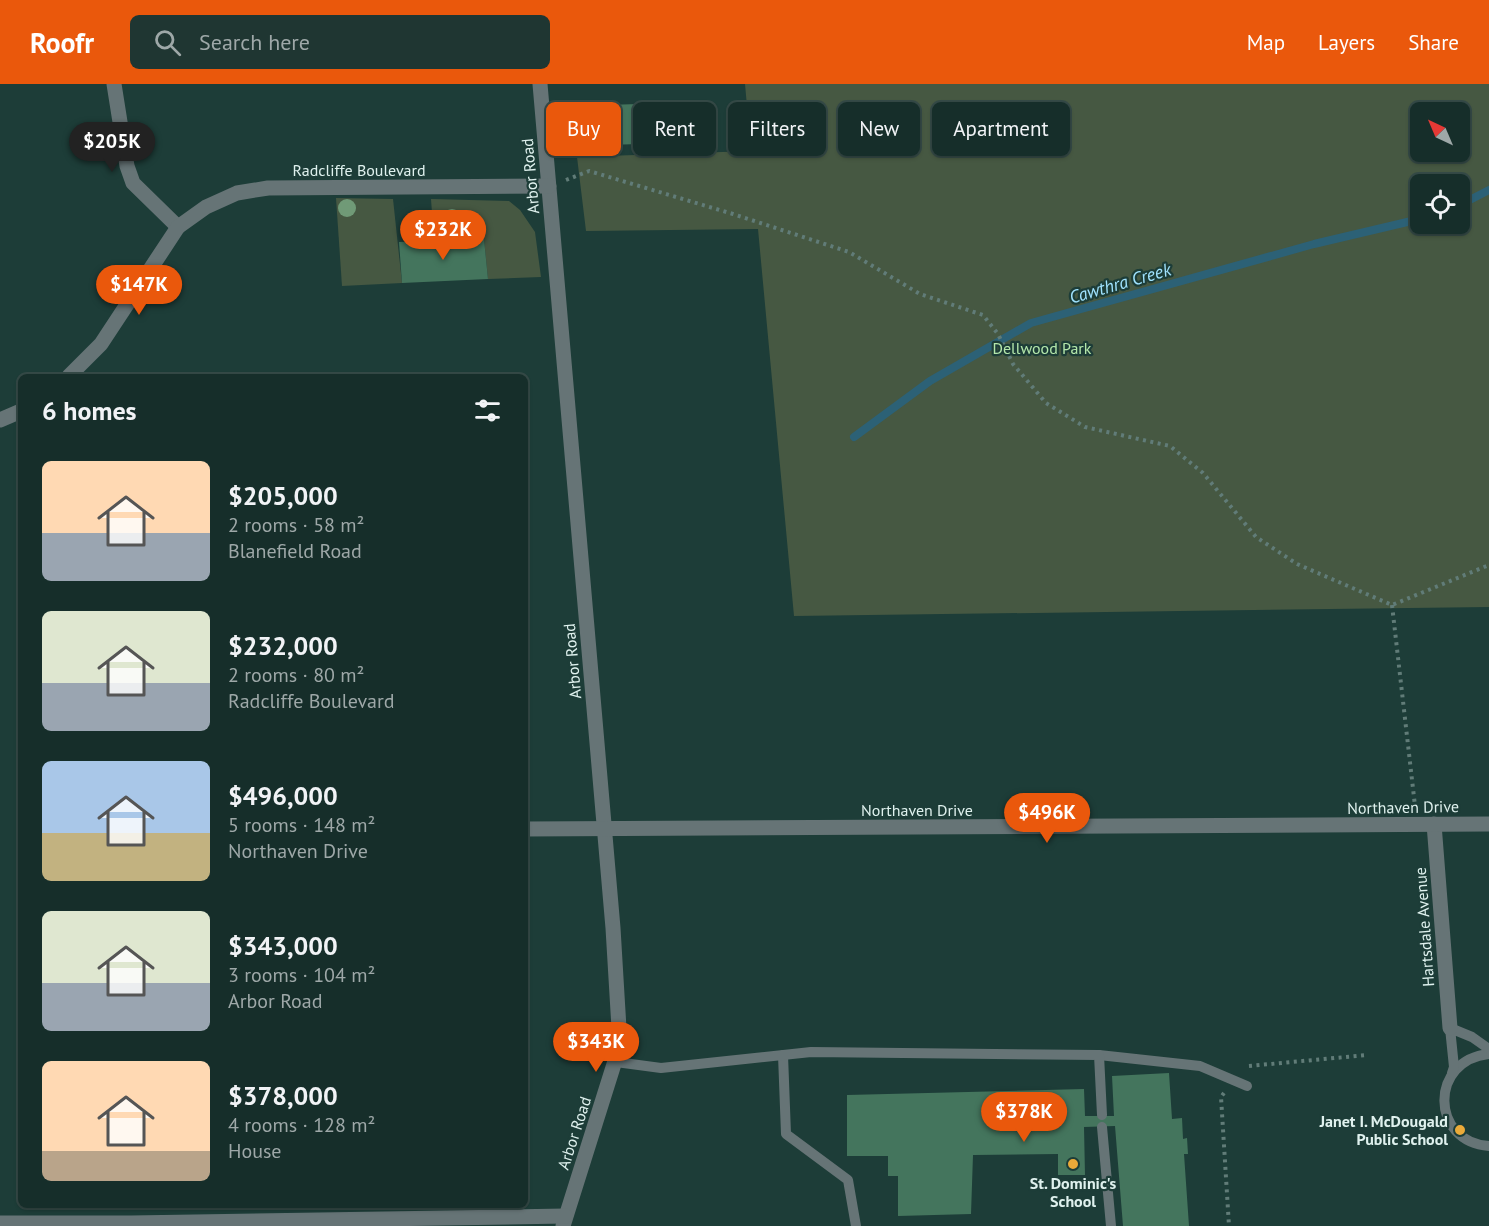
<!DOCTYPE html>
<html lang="en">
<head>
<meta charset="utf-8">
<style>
  :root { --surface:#162e2a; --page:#1f3632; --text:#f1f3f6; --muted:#9ea8a8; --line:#354a47; --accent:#ea580c }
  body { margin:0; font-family:"PT Sans",sans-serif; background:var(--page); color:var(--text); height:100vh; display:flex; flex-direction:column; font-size:22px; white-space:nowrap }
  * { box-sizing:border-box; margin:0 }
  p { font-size:20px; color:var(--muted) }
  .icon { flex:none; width:33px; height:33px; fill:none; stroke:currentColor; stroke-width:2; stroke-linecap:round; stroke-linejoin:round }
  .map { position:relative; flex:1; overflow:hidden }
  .details { position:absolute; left:18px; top:290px; width:510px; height:834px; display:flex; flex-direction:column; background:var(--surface); border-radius:9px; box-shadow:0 2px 4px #0004,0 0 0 2px var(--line) }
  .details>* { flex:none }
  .hud { position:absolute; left:546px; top:18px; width:570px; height:54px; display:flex; gap:12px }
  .needle { width:39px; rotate:316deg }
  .fabs { position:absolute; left:1410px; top:18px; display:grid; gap:12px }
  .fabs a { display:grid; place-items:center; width:60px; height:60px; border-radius:9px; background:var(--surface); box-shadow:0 2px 4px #0004,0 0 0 2px var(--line); font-size:30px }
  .price { position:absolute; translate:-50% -51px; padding:0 14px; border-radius:21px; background:var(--accent); color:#fff; font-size:20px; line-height:39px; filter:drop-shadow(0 2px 3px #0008) }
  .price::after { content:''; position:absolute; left:50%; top:36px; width:18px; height:14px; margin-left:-9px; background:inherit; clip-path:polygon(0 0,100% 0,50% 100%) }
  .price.on { background:#222; color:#fff }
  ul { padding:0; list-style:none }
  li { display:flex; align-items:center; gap:18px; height:150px; padding:0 24px }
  li span { display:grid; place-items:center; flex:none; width:168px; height:120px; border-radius:9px; color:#555 }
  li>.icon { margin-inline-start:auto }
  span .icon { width:72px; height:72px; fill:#fffc; stroke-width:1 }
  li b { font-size:26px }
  h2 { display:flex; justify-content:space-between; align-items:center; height:72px; padding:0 24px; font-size:26px }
  .chip { padding:0 21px; border-radius:9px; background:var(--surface); box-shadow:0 2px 4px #0004,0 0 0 2px var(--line); font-size:21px; line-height:54px }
  .chip.on { background:var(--accent); color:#fff }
  header { display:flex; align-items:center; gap:36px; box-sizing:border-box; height:84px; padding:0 30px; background:var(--accent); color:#fff }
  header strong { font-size:28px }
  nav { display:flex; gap:33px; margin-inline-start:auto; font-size:21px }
  .search { width:420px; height:54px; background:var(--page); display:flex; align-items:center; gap:15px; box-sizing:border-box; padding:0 21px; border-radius:9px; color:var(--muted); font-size:22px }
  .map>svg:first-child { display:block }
</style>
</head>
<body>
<header>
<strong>Roofr</strong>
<div class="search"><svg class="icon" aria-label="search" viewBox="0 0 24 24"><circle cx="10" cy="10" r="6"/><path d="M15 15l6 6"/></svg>Search here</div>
<nav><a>Map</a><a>Layers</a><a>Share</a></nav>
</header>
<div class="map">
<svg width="1489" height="1142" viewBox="0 0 1489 1142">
  <rect width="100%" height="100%" fill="#1d3d38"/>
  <!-- green -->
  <g fill="#465842" fill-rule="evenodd">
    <path d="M745,0H1489V523L794,532L758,145L586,147L577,73L751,67ZM1460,28V68H1420V28ZM1460,100V140H1420V100Z"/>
    <path d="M336,114L393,115L402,199L342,202Z"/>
    <path d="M431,115L509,117L520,126L535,148L541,193L488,195L484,155L434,157Z"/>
  </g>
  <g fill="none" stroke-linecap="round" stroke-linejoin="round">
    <!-- stream -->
    <g stroke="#2c6176" stroke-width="8">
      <path d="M1460,121L1489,106"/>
      <path d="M854,353L930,297L1031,239L1314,160L1420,135"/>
    </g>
  </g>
  <!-- building -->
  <g fill="#44755d">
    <path d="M671,19L672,59L607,61L606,21Z"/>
    <path d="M484,155L488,195L402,199L399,158Z"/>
    <path d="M1169,989L1172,1035L1182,1034L1183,1055L1187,1054L1188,1070H1184L1189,1142H1123L1115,1042L1084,1043L1085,1091H1058V1070L973,1071L971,1130L898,1132V1092H888V1072H847V1011L1084,1005L1085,1032H1114L1112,992Z"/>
  </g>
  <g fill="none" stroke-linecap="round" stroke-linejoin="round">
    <!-- path -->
    <g stroke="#617c78" stroke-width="4" stroke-dasharray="3 4.5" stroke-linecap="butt">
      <path d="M566,96L589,87L733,130L849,168L920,210L983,231L998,250L1013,280L1046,319L1085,343L1170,362L1203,389L1256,453L1297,480L1392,521L1489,481"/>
      <path d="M1392,521L1415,722"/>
      <path d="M1249,982L1367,971"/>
      <path d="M1224,1009L1221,1013L1229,1142"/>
    </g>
    <!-- lane -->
    <g stroke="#667476" stroke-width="10">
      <path d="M1489,970C1429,976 1430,1058 1489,1062"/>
      <path d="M783,971L786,1050L848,1096L856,1142"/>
      <path d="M1099,971L1200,982L1247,1002"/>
      <path d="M616,978L661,984L811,968L1099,971L1102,1031"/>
      <path d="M1452,989L1454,983L1450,944L1472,953L1489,965"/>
      <path d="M1102,1043L1111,1142"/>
    </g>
    <!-- street -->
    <g stroke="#667476" stroke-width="15">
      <path d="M114,0L127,82L133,99L178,143"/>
      <path d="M540,0L613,844L620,961L563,1142"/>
      <path d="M69,292L101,260L178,143L206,123L237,109L268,104L549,102"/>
      <path d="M0,336L21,327"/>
      <path d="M1434,740L1450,944"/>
      <path d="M525,745L1489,740"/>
      <path d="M0,1139H131L565,1132"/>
    </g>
  </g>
  <!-- trees -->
  <g fill="#709a77">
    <circle cx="347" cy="124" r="9"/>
    <circle cx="452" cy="134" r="9"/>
  </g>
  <!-- markers -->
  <g fill="#ebaa39" stroke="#1d3d38" stroke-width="2">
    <circle cx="1460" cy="1046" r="6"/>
    <circle cx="1073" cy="1080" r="6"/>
  </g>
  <g text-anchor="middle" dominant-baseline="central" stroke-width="4.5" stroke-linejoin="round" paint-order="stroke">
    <!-- street labels -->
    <g font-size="16" fill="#dff1ee" stroke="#1d3d38">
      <text x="359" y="86">Radcliffe Boulevard</text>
      <text transform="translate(530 92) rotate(-95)">Arbor Road</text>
      <text transform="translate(572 577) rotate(-95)">Arbor Road</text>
      <text transform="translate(1403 723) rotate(-1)">Northaven Drive</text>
      <text x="917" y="726">Northaven Drive</text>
      <text transform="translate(1424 843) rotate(-94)">Hartsdale Avenue</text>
      <text transform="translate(574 1049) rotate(-72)">Arbor Road</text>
    </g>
    <!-- park labels -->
    <g font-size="16" fill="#b4e7ab" stroke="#1d3d38">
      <text x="1042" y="264">Dellwood Park</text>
    </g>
    <!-- poi labels -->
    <g font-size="16" font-weight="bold" fill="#dff1ee" stroke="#1d3d38" text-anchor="end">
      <text x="1448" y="1037">Janet I. McDougald<tspan x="1448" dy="18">Public School</tspan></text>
      <text x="1073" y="1099" text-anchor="middle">St. Dominic's<tspan x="1073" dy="18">School</tspan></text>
    </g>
    <!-- water labels -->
    <g font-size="18" font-style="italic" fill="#a0e2fe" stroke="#1d3d38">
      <text transform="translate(1120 199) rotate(-16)">Cawthra Creek</text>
    </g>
  </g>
</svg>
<div class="fabs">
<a><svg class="needle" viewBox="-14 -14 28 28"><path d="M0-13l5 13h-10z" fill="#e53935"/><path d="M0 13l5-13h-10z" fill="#9ea8a8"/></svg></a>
<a><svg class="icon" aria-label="locate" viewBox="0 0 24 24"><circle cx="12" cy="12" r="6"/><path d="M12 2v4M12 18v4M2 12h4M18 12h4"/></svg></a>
</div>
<b class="price on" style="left:112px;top:89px">$205K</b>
<b class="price" style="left:443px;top:177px">$232K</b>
<b class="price" style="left:139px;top:232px">$147K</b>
<b class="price" style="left:1047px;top:760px">$496K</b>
<b class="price" style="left:596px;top:989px">$343K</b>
<b class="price" style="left:1024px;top:1059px">$378K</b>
<div class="hud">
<a class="chip on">Buy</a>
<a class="chip">Rent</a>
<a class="chip">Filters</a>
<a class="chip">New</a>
<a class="chip">Apartment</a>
</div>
<section class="details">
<h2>6 homes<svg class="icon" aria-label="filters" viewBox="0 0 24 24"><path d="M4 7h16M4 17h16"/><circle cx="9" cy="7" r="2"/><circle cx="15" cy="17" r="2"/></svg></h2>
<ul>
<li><span style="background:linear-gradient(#ffd9b3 60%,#9aa5b1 0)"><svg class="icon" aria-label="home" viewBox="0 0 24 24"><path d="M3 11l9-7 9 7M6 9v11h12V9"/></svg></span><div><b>$205,000</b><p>2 rooms · 58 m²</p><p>Blanefield Road</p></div></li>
<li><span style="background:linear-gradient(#dfe7d0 60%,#9aa5b1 0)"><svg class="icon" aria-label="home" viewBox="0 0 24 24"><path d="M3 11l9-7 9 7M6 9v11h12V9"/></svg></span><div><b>$232,000</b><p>2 rooms · 80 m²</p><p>Radcliffe Boulevard</p></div></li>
<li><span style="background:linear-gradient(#a9c7e8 60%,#c2b280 0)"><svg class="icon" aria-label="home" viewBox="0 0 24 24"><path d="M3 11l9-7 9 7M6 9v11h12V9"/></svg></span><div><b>$496,000</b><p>5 rooms · 148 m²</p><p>Northaven Drive</p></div></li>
<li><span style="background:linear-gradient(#dfe7d0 60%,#9aa5b1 0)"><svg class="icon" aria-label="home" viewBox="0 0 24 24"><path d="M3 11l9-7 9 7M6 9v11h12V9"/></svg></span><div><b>$343,000</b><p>3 rooms · 104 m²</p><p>Arbor Road</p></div></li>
<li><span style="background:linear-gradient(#ffd9b3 75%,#b9a48a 0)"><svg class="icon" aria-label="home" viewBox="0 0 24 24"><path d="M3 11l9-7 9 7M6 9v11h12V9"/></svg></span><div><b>$378,000</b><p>4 rooms · 128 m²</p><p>House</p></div></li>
</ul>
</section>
</div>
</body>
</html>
